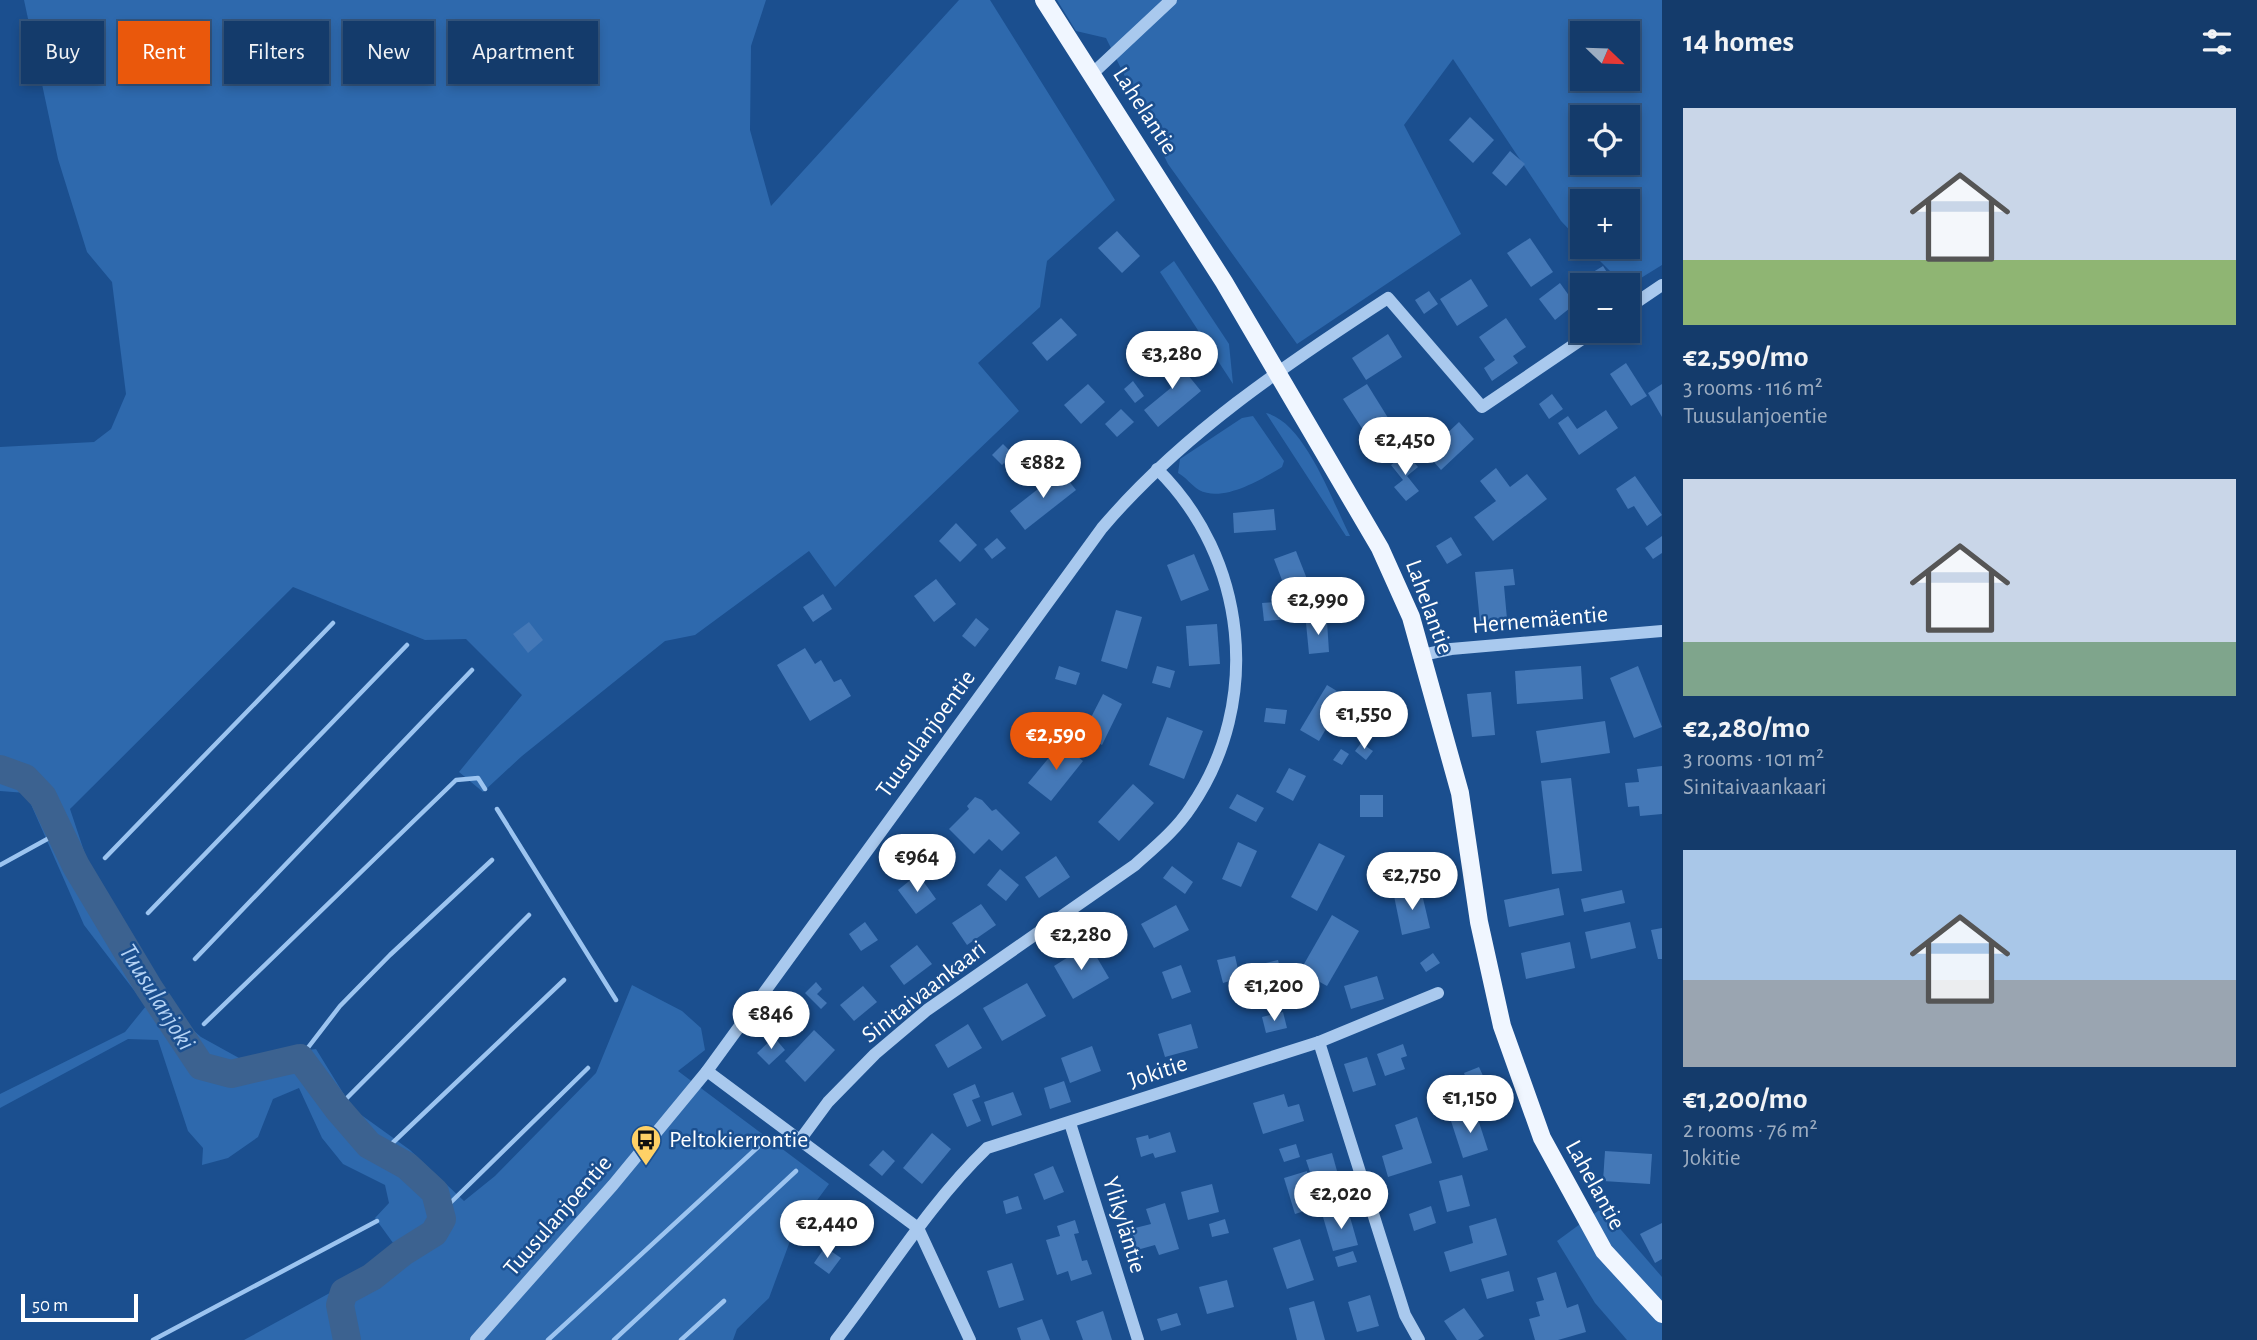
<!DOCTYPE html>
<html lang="en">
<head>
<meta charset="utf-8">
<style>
  :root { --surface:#143b6b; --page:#1d4271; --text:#f1f3f6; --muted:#9dadc1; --line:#33557e; --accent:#ea580c }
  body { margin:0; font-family:"Alegreya Sans",sans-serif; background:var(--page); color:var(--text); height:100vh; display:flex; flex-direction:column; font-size:26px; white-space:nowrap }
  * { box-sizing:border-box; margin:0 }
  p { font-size:23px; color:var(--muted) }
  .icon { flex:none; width:38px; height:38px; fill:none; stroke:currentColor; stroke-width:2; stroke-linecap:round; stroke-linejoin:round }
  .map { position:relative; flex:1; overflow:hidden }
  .panel { display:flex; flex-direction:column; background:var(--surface); width:595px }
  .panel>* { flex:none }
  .guide { position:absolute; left:21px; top:21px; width:665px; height:63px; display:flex; gap:14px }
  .needle { width:46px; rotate:113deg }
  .buttons { position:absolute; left:1570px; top:21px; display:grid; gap:14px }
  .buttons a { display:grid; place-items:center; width:70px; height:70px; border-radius:0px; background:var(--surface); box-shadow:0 4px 10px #0003,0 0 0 2px var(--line); font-size:35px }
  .scale { position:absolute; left:21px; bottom:18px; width:117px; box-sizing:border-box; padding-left:7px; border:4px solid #fff; border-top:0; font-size:19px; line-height:24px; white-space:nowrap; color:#fff; -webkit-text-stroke:5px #1b4f8f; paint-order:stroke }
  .price { position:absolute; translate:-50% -60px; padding:0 16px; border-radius:24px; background:#fff; color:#222; font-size:23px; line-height:46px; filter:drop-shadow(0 2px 4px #0008) }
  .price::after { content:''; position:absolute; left:50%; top:42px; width:21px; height:16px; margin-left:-10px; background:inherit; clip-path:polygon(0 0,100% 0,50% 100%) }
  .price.current { background:var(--accent); color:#fff }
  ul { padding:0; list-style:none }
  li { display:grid; align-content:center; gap:14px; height:371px; padding:0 21px }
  li span { display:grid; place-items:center; height:217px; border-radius:0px; color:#555 }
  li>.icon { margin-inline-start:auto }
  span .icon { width:126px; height:126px; fill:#fffc; stroke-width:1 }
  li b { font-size:30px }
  h2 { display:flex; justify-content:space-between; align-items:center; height:84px; padding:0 21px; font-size:30px }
  .pill { padding:0 24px; border-radius:0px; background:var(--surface); box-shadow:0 4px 10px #0003,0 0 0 2px var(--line); font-size:24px; line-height:63px }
  .pill.current { background:var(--accent); color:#fff }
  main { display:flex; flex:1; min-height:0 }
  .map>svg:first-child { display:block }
</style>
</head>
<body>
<main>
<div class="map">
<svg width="1662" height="1340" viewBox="0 0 1662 1340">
  <rect width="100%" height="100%" fill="#1b4f8f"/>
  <!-- green -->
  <g fill="#2e69ad" fill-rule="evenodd">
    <path d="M24,0H766L751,46L750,130L771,206L959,0H990L1115,200L1047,261L1040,307L978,363L1019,411L835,587L809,551L695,635L665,641L522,756L483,792L459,772L522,695L466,639L425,640L293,587L70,809L88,863L126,933L179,1018L201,1037L239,1058L316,1049L353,1109L410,1150L464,1201L495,1176L596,1073L632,985L682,1011L701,1028L705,1050L678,1071L829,1184L793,1233L769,1298L737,1329L733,1340H244L337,1289L396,1247L375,1218L389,1203L385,1185L343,1164L322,1138L299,1088L273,1099L258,1137L228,1158L202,1165L203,1148L188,1131L158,1040L128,1039L0,1108V1094L125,1032L146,1006L84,925L26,793L0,791V447L94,442L111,429L126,394L112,282L87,252L58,159Z"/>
    <path d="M1057,0H1662V265L1628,286L1624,285L1586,247H1628V201H1582V243L1561,221L1453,59L1404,125L1461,234L1297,344L1168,164L1106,38L1076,31ZM1582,33H1628V79H1582ZM1582,117H1628V163H1582Z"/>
    <path d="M1174,261L1229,344L1233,384L1160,272Z"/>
    <path d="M1266,413C1305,422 1333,503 1350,536H1346Z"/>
    <path d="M1253,416L1284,461L1282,467C1262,479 1223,503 1199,490C1191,485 1186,477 1178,473L1180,459L1242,418Z"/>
    <path d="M1602,1208L1662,1277V1340H1627L1595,1303L1557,1241Z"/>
  </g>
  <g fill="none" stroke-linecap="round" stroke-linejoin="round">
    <!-- stream -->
    <g stroke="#9cc4f0" stroke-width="4.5">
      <path d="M497,809L616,1000"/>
      <path d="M105,858L333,623"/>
      <path d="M0,865L60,832"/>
      <path d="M148,913L407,645"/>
      <path d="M195,959L472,670"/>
      <path d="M204,1024L456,780L478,778L485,789"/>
      <path d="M300,1058L340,1006L390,955L492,860"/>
      <path d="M337,1108L529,915"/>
      <path d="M383,1152L564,980"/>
      <path d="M440,1213L588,1068"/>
      <path d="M153,1340L377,1221"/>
      <path d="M548,1340L758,1147"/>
      <path d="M614,1340L796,1171"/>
      <path d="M681,1340L724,1301"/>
    </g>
    <!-- river -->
    <path stroke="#3c6290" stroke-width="28" d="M0,769L25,778L43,797L76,866L149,988L201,1066L231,1074L300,1058L337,1108L369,1145L407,1166L435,1192L442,1219L434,1233L402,1253L372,1277L344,1292L340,1305L347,1340"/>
  </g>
  <!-- building -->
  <g fill="#4478b7">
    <path d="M1470,117L1494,140L1473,163L1449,140Z"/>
    <path d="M1510,151L1525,164L1506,186L1492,173Z"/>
    <path d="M1117,231L1140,256L1122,273L1098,248Z"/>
    <path d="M1530,238L1553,272L1531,287L1507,253Z"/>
    <path d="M1603,266L1615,285H1582V300L1572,285Z"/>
    <path d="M1471,279L1488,306L1457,326L1440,299Z"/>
    <path d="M1560,283L1575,304L1555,320L1539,299Z"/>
    <path d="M1429,291L1438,304L1424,314L1415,300Z"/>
    <path d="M1061,318L1077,335L1047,361L1032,343Z"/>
    <path d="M1506,318L1526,347L1513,356L1518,363L1492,381L1484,368L1495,360L1479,337Z"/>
    <path d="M1388,334L1402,357L1366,380L1352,358Z"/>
    <path d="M1170,353L1201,391L1158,427L1144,410L1172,387L1155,365Z"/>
    <path d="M1626,363L1647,396L1631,406L1610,374Z"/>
    <path d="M1133,381L1144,396L1135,403L1124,389Z"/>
    <path d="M1088,384L1105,402L1081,424L1064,405Z"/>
    <path d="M1367,384L1390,421L1367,436L1343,399Z"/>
    <path d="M1662,384V417L1648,393Z"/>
    <path d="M1552,394L1563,409L1549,419L1539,404Z"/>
    <path d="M1121,409L1134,422L1117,437L1105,424Z"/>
    <path d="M1606,410L1618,428L1579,455L1558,423L1568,416L1577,429Z"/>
    <path d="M1459,422L1474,439L1441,470L1426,453Z"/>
    <path d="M1003,444L1013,454L1002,465L992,455Z"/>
    <path d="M1406,453L1418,467L1407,476L1419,491L1406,501L1394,487L1403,480L1391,465Z"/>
    <path d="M1496,468L1510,487L1527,474L1547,499L1493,541L1474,517L1496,501L1480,481Z"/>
    <path d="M1061,471L1076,490L1025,530L1010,511Z"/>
    <path d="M1635,476L1662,515L1647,526L1634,506L1628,509L1616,489Z"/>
    <path d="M1274,509L1276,530L1234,533L1233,513Z"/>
    <path d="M956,523L977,545L960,562L939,541Z"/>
    <path d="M1662,536V553L1653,559L1645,548Z"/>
    <path d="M1451,537L1462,555L1447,564L1436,546Z"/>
    <path d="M997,538L1006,548L992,559L984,549Z"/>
    <path d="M1296,551L1307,579L1285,588L1274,559Z"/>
    <path d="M1194,554L1209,590L1181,601L1167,565Z"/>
    <path d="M1513,569L1515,585L1504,586L1507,619L1480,622L1475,572Z"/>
    <path d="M936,579L956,604L934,622L914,596Z"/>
    <path d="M823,594L832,609L813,622L803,607Z"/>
    <path d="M1290,601L1291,619L1264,621L1262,603Z"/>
    <path d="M1116,610L1142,617L1127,669L1101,661Z"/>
    <path d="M976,618L989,629L975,647L962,636Z"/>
    <path d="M1327,621L1329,652L1309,654L1306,623Z"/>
    <path d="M529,622L543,640L528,653L513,634Z"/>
    <path d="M1217,624L1220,664L1189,666L1186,626Z"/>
    <path d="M805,648L815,664L821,660L834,682L841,679L851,696L810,721L777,665Z"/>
    <path d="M1059,666L1080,673L1076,685L1055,679Z"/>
    <path d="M1157,666L1175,671L1170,688L1152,683Z"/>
    <path d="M1581,666L1583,699L1517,704L1515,671Z"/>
    <path d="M1638,666L1662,727L1634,738L1610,678Z"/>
    <path d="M1327,685L1345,696L1319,741L1300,730Z"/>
    <path d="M1491,692L1495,735L1472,737L1467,694Z"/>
    <path d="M1103,694L1122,704L1102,745L1082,735Z"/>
    <path d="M1266,708L1287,710L1285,724L1264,722Z"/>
    <path d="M1167,717L1203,731L1184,779L1149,765Z"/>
    <path d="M1605,721L1610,753L1541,763L1536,731Z"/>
    <path d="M1061,743L1083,761L1051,801L1028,783Z"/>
    <path d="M1361,743L1373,751L1366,760L1355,751Z"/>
    <path d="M1341,749L1349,754L1342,765L1333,760Z"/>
    <path d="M1662,766V814L1640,816L1639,806L1628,807L1625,783L1639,782L1637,769Z"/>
    <path d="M1289,768L1306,776L1293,801L1276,792Z"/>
    <path d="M1571,778L1582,871L1552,874L1541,781Z"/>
    <path d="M1133,784L1154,803L1119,841L1098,822Z"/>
    <path d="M1237,794L1264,808L1256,822L1229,808Z"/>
    <rect x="1360" y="795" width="23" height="22"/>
    <path d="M975,797L982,800L992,811L996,809L1020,833L1002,851L989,839L974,854L949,829L969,809L967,806Z"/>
    <path d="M1238,842L1257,851L1241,887L1222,879Z"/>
    <path d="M1319,843L1345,856L1317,911L1291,897Z"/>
    <path d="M1056,856L1070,877L1039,898L1025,877Z"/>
    <path d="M1172,866L1193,882L1185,894L1163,878Z"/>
    <path d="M1000,869L1019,885L1006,901L987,885Z"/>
    <path d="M918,874L936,899L916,914L898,890Z"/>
    <path d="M1559,888L1564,915L1509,927L1504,900Z"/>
    <path d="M1421,890L1430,928L1402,935L1394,896Z"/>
    <path d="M1622,890L1625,903L1584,912L1581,899Z"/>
    <path d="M981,904L996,925L967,945L952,923Z"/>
    <path d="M1176,905L1189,930L1154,948L1141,924Z"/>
    <path d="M1332,915L1359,931L1327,986L1300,971Z"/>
    <path d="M865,922L878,940L861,951L849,934Z"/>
    <path d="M1630,922L1636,948L1591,959L1585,932Z"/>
    <path d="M1662,928V959H1658L1651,930Z"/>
    <path d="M1570,942L1575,968L1526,979L1521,953Z"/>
    <path d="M1089,944L1109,978L1073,999L1054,966Z"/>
    <path d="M917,945L932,964L904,985L890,966Z"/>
    <path d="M1433,953L1440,963L1426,972L1420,963Z"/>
    <path d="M1235,956L1240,978L1223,983L1217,960Z"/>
    <path d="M1278,960L1287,994L1263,1001L1253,966Z"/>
    <path d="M1181,965L1191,992L1172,999L1162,972Z"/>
    <path d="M1377,976L1384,999L1351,1009L1344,986Z"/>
    <path d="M816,982L822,989L817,994L827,1003L821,1009L805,993Z"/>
    <path d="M1027,983L1046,1016L1002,1041L983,1008Z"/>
    <path d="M863,986L877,1002L854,1021L840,1005Z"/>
    <path d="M1283,1012L1287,1028L1266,1033L1262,1017Z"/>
    <path d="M968,1024L982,1048L948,1068L935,1045Z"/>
    <path d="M1191,1024L1198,1048L1165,1057L1158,1034Z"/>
    <path d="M814,1030L835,1050L805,1082L785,1061Z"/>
    <path d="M774,1037L785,1050L769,1065L757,1053Z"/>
    <path d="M1403,1044L1407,1056L1401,1058L1405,1069L1385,1076L1377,1054Z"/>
    <path d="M1092,1046L1101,1071L1070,1083L1061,1058Z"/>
    <path d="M1367,1057L1376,1085L1353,1092L1344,1064Z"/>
    <path d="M1479,1067L1489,1089L1473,1096L1464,1073Z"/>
    <path d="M1064,1081L1071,1102L1050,1109L1044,1088Z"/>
    <path d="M975,1084L980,1097L972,1100L981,1121L967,1127L953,1094Z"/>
    <path d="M1013,1092L1022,1115L992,1126L984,1102Z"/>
    <path d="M1284,1094L1288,1107L1299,1104L1304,1121L1263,1134L1253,1103Z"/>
    <path d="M1476,1113L1488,1150L1463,1158L1451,1121Z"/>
    <path d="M1417,1117L1432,1163L1388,1177L1382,1156L1403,1149L1395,1125Z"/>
    <path d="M1170,1132L1176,1152L1155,1158L1153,1153L1141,1157L1136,1138L1148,1135L1149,1139Z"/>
    <path d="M932,1133L951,1149L922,1184L903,1168Z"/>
    <path d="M1296,1144L1300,1157L1284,1162L1279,1149Z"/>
    <path d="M883,1150L895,1161L882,1176L869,1165Z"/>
    <path d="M1605,1151L1652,1154L1650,1184L1603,1181Z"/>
    <path d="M1332,1153L1337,1171L1312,1178L1306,1160Z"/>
    <path d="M1053,1166L1064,1192L1044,1200L1034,1174Z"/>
    <path d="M1307,1171L1317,1207L1295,1214L1284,1178Z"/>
    <path d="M1462,1175L1470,1206L1447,1212L1439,1181Z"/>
    <path d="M1212,1184L1219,1212L1188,1220L1181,1192Z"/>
    <path d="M1018,1196L1022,1209L1006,1214L1003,1201Z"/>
    <path d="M1165,1203L1179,1249L1159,1255L1155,1245L1137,1250L1131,1229L1151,1224L1146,1209Z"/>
    <path d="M1431,1206L1436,1223L1414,1231L1409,1214Z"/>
    <path d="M1348,1210L1358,1245L1333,1251L1323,1217Z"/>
    <path d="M1496,1218L1507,1255L1450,1272L1444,1252L1473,1243L1469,1226Z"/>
    <path d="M1225,1219L1229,1233L1212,1237L1209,1224Z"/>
    <path d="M1075,1220L1079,1233L1074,1234L1082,1261L1087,1260L1092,1274L1071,1281L1068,1271L1057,1275L1046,1240L1060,1236L1057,1226Z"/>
    <path d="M1662,1223V1259L1655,1263L1640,1234Z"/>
    <path d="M1300,1239L1314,1280L1287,1289L1273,1248Z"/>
    <path d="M825,1247L841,1258L829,1274L814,1263Z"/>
    <path d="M1353,1251L1357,1262L1338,1267L1335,1257Z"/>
    <path d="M1012,1263L1024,1300L999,1308L987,1271Z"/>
    <path d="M1509,1271L1514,1291L1487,1299L1481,1279Z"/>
    <path d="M1556,1272L1567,1308L1578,1304L1586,1332L1558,1340H1535L1529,1319L1540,1316L1536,1302L1544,1300L1537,1278Z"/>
    <path d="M1227,1280L1234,1307L1207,1314L1199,1287Z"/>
    <path d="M1370,1295L1379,1326L1357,1332L1348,1302Z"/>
    <path d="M1314,1301L1325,1340H1297L1289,1308Z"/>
    <path d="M1464,1308L1484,1336L1478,1340H1457L1444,1321Z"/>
    <path d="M1103,1311L1112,1340H1083L1076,1321Z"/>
    <path d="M1177,1313L1181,1325L1161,1331L1157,1319Z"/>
    <path d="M1042,1319L1050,1340H1021L1017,1328Z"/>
  </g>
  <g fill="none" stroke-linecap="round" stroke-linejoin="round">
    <!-- minor -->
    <g stroke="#a9c9ee" stroke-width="12">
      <path d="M1092,74L1171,0"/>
      <path d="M1628,308L1662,285"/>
      <path d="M1422,655L1451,649L1662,631"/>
      <path d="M1319,1042L1405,1315L1419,1340"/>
      <path d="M707,1071L918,1228L970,1340"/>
      <path d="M1070,1123L1138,1340"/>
      <path d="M800,1140L828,1102L875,1054L927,1010L1135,865C1155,847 1176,830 1191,807C1263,702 1247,557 1157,469"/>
      <path d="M476,1340L613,1185L707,1071L1102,528C1182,434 1285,365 1388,298L1482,407L1594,331"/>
      <path d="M836,1340C886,1276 928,1205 987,1148L1319,1042L1438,993"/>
    </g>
    <!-- major -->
    <path stroke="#f0f6ff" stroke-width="18" d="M1044,0L1224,282L1380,548L1411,617L1460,793L1479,922L1502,1026L1542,1138L1604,1251L1662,1314"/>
  </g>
  <!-- icons -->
  <defs>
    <g id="bus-pin" transform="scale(1.575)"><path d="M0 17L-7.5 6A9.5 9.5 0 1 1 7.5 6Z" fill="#ffd166" stroke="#1b4f8f"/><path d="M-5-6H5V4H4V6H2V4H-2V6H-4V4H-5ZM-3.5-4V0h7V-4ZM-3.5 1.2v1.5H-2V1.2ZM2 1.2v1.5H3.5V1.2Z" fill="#111"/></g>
  </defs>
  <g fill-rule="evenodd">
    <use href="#bus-pin" x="646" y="1140"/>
  </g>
  <g text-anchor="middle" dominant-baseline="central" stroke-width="5" stroke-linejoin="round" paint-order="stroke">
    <!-- street labels -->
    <g font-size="24" fill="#fff" stroke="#1b4f8f">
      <text transform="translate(1145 111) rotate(57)">Lahelantie</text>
      <text transform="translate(1429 607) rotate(70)">Lahelantie</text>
      <text transform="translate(1540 620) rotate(-5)">Hernemäentie</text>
      <text transform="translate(926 734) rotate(-54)">Tuusulanjoentie</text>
      <text transform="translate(924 992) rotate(-38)">Sinitaivaankaari</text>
      <text transform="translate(1158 1072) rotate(-18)">Jokitie</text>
      <text transform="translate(1595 1185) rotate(61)">Lahelantie</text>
      <text transform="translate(558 1216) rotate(-49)">Tuusulanjoentie</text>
      <text transform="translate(1124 1225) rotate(73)">Ylikyläntie</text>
    </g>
    <!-- poi labels -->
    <g font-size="24" fill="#fff" stroke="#1b4f8f" text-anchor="start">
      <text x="669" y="1140">Peltokierrontie</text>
    </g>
    <!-- water labels -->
    <g font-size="26" font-style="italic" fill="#b5d3f5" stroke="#1b4f8f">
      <text transform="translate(157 997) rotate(58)">Tuusulanjoki</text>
    </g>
  </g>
</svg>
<div class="buttons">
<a><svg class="needle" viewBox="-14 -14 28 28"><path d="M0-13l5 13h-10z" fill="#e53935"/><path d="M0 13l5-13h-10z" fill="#9dadc1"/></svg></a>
<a><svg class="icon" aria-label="locate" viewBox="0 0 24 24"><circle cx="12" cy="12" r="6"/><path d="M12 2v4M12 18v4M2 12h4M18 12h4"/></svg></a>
<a>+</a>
<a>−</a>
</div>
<div class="scale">50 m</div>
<b class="price" style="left:1172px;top:391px">€3,280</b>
<b class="price" style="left:1405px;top:477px">€2,450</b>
<b class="price" style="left:1043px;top:500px">€882</b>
<b class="price" style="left:1318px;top:637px">€2,990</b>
<b class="price" style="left:1364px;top:751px">€1,550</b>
<b class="price current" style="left:1056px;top:772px">€2,590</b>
<b class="price" style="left:917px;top:894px">€964</b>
<b class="price" style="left:1412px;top:912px">€2,750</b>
<b class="price" style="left:1081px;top:972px">€2,280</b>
<b class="price" style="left:1274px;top:1023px">€1,200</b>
<b class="price" style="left:771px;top:1051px">€846</b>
<b class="price" style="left:1470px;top:1135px">€1,150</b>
<b class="price" style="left:1341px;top:1231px">€2,020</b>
<b class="price" style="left:827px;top:1260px">€2,440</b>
<div class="guide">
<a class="pill">Buy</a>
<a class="pill current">Rent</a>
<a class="pill">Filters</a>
<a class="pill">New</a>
<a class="pill">Apartment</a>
</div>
</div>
<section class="panel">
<h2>14 homes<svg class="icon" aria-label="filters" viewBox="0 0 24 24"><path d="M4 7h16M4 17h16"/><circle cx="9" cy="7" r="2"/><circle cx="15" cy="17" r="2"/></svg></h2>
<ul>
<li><span style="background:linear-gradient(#c9d6e8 70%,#8fb573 0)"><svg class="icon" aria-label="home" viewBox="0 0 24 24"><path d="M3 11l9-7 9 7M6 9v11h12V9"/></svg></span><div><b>€2,590/mo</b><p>3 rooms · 116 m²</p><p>Tuusulanjoentie</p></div></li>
<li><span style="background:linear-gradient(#c9d6e8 75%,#7fa58c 0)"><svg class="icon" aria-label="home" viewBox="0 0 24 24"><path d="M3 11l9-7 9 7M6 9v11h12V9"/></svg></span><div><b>€2,280/mo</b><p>3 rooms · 101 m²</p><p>Sinitaivaankaari</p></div></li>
<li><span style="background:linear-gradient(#a9c7e8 60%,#9aa5b1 0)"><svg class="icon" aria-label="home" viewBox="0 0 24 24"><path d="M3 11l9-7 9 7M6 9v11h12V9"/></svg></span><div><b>€1,200/mo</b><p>2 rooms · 76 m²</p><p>Jokitie</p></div></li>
</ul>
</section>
</main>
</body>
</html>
